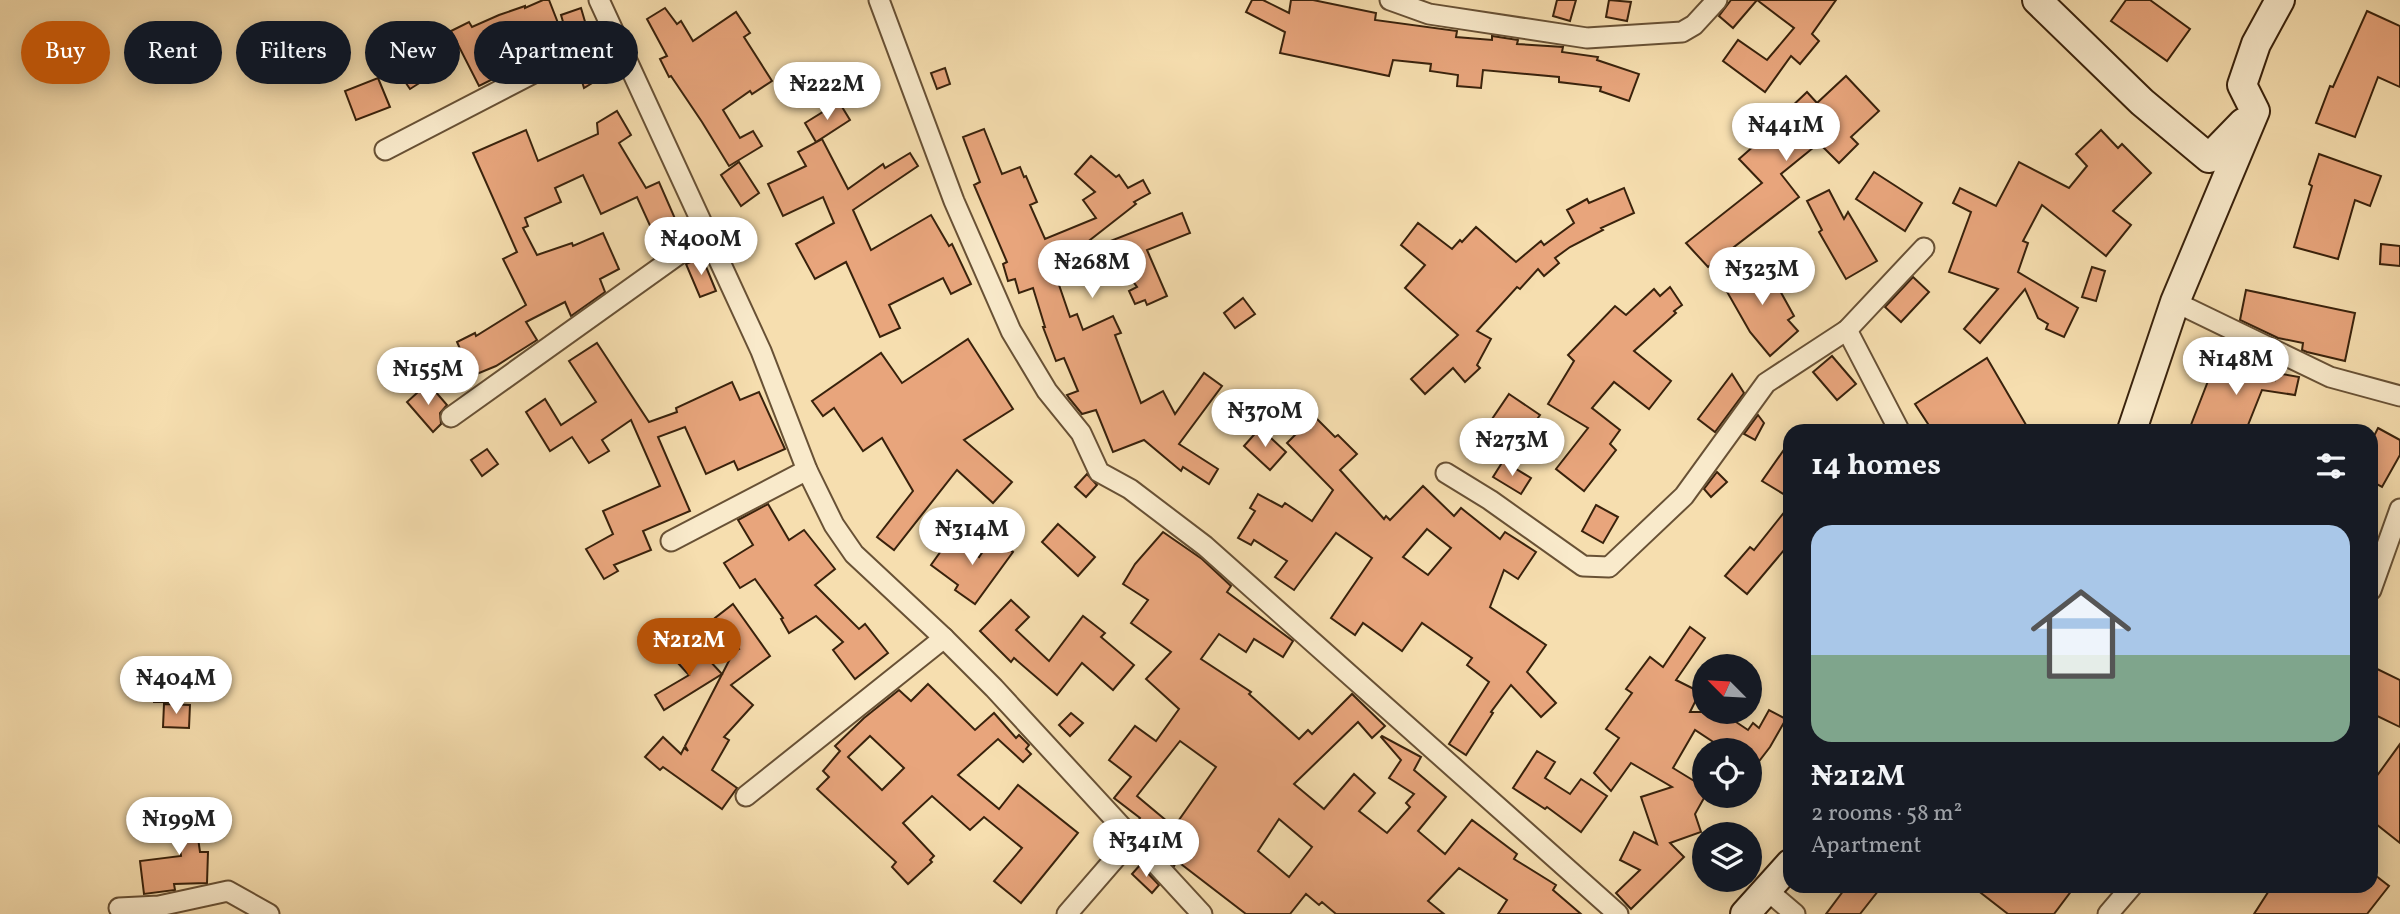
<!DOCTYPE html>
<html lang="en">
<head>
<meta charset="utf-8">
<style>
  :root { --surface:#171b24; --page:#242831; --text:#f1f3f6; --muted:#9ea1a6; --accent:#b45309 }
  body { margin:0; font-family:Vollkorn,serif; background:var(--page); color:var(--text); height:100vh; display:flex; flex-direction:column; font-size:26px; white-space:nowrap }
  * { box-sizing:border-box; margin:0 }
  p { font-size:23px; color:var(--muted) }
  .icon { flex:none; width:38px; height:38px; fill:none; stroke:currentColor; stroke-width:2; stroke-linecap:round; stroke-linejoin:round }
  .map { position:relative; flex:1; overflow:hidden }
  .sheet { position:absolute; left:1783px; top:424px; width:595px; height:469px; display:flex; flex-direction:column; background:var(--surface); border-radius:21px; box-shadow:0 4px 18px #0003 }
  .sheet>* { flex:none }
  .top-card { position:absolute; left:21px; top:21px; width:665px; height:63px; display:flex; gap:14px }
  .needle { width:46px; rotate:294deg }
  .controls { position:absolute; left:1692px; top:654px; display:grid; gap:14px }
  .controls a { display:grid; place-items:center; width:70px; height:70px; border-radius:50%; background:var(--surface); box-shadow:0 4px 18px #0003; font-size:35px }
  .price { position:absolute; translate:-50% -60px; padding:0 16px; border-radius:24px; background:#fff; color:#222; font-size:23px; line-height:46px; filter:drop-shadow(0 2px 4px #0008) }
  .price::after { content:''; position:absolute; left:50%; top:42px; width:21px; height:16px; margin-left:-10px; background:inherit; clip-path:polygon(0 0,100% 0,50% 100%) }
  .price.active { background:var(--accent); color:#fff }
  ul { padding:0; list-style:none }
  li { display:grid; align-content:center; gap:14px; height:371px; padding:0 28px }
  li span { display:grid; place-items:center; height:217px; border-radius:21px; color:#555 }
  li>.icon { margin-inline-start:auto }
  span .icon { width:126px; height:126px; fill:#fffc; stroke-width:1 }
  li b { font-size:30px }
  h2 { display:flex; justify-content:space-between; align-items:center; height:84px; padding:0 28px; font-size:30px }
  .chip { padding:0 24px; border-radius:32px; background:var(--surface); box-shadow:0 4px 18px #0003; font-size:24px; line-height:63px }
  .chip.active { background:var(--accent); color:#fff }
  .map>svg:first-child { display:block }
</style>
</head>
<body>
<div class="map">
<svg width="2400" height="914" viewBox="0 0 2400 914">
  <rect width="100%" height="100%" fill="#f6deaf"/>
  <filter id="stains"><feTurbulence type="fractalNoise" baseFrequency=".00286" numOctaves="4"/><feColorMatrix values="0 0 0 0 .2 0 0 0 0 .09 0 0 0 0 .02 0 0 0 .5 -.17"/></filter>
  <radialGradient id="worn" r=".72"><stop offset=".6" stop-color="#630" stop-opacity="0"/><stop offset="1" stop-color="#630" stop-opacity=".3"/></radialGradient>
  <!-- building -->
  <g fill="#e8a57c" stroke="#39220c" stroke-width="2" fill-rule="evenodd">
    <path d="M543,0H549L558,23L487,57L497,77L479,86L451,31L469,22L472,27L499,15L525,6V8Z"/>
    <path d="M1252,0H1263L1289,13L1291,0H1313L1376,13L1375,20L1457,31L1456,37L1492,40V36L1518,40L1517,44L1563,47L1562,52L1598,57L1597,60L1639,74L1629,101L1600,91L1601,87L1559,82V77L1483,70L1481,88L1457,86L1458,75L1430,71L1431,64L1393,60L1389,76L1280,53L1285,32L1246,12Z"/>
    <path d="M1557,0H1576L1570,21L1553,16Z"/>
    <path d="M1609,0L1631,2L1627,21L1606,17Z"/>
    <path d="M1731,0H1836L1812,34L1819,41L1800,64L1791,56L1765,92L1723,61L1738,40L1767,60L1794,28L1757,0L1733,28L1719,16Z"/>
    <path d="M2126,0H2150L2190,29L2167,61L2111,21Z"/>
    <path d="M581,8L586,25L566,32L561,15Z"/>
    <path d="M665,8L677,24L681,21L693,41L736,12L750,33L744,37L772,81L752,94L750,91L723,110L740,138L753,131L762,146L729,166L702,122L671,76L669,77L660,59L667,56L647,19Z"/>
    <path d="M2367,11L2400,26V87L2378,77L2355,137L2316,123L2330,86L2333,87Z"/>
    <path d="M419,37L440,70L410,89L388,57Z"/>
    <path d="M601,52L612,71L584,88L577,65Z"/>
    <path d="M945,68L950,84L937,89L931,73Z"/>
    <path d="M1846,76L1879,111L1851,137L1858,144L1839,163L1819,143L1781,174L1799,197L1708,267L1686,243L1762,183L1739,159L1790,114L1787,111L1807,92L1817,103Z"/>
    <path d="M378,78L390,107L356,120L345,91Z"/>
    <path d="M839,102L850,120L816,142L805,123Z"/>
    <path d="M617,111L631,135L619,143L646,188L659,182L680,230L657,241L637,197L601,214L583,175L555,188L561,202L525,218L528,226L523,228L537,255L572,243L573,246L603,233L619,269L600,279L605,292L571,316L565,302L526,322L537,340L496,366L472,376L457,342L475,333L476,336L526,305L503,259L517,252L473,153L526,130L538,161L598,134L597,123Z"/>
    <path d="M984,129L1002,174L1020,167L1024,177L1026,176L1037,202L1030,205L1045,239L1096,218L1083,200L1095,192L1075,174L1091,156L1116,177L1119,175L1128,188L1143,180L1150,193L1134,202L1136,204L1067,258L1182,213L1190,233L1147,250L1167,296L1147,305L1145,300L1135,304L1129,291L1137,287L1121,265L1117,254L1057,279L1070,317L1077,314L1083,330L1113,316L1121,333L1115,335L1141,403L1163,391L1175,414L1204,373L1222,386L1179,444L1218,469L1209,484L1183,467L1181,471L1144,440L1113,452L1096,410L1082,414L1069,398L1067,395L1078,391L1064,358L1056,361L1043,327H1045L1033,288L1019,293L1015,279L1008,281L1003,264L1007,262L974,185L980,182L963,137Z"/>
    <path d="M2101,130L2118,148L2122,144L2151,173L2113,211L2131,225L2106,256L2042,205L2023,241L2028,243L2018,272L2078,308L2064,337L2046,329L2048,324L2038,318L2025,289L1980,343L1964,329L1998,289L1949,272L1971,212L1953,203L1960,188L1996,206L2019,162L2069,188L2087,166L2076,154Z"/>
    <path d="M822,139L848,189L883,164L885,168L910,153L918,166L853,210L871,250L931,215L949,246L952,244L971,284L951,294L943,278L889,305L900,328L880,337L846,262L815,279L796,244L834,223L823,197L783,216L768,184L806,166L798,152Z"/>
    <path d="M2319,154L2381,176L2370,206L2355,200L2338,259L2294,247L2312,186L2309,184Z"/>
    <path d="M739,162L759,193L741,206L721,175Z"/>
    <path d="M1874,172L1922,203L1905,231L1856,199Z"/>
    <path d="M1624,188L1634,213L1601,228L1603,230L1570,247L1555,258L1559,263L1544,276L1538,269L1520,289L1517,287L1477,331L1491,339L1477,365L1480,368L1465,382L1453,368L1425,394L1411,379L1458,335L1405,288L1425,265L1401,245L1418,223L1452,249L1460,240L1462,242L1476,227L1516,262L1541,241L1544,245L1574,223L1567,210L1587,199L1589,203Z"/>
    <path d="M1829,190L1844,219L1848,212L1877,261L1846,279L1819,232L1822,230L1807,201Z"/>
    <path d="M2381,244L2400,246V266L2380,264Z"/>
    <path d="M702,257L716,291L700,297L686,264Z"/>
    <path d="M1763,260L1794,316L1788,320L1798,331L1770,356L1750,332L1722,283Z"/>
    <path d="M2092,267L2105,271L2096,301L2082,297Z"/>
    <path d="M1913,277L1929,292L1901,322L1885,307Z"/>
    <path d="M1670,287L1682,305L1674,311L1676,313L1634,351L1671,381L1649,409L1614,382L1592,408L1620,430L1610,444L1616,450L1584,491L1556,469L1588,428L1548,404L1574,361L1568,355L1615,306L1626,315L1654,289L1660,296Z"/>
    <path d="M2246,290L2355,313L2345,361L2307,352L2302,350L2303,343L2278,338L2240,320Z"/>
    <path d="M1243,298L1255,314L1235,328L1224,313Z"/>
    <path d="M968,339L1013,409L964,440L1012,482L993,503L957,470L894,550L877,537L913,491L882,438L863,451L834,408L823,416L812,401L881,353L902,383Z"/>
    <path d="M597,343L649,422L677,412L676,408L732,382L740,400L759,392L785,449L738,470L734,461L706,474L685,427L658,437L690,511L643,531L651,550L614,565L618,571L604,579L586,549L613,534L603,511L660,486L631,420L602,440L609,451L589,463L572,437L550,451L526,412L545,399L561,425L596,402L569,361Z"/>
    <path d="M1832,356L1856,384L1837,400L1813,372Z"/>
    <path d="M1987,358L2029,430H1932L1915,404Z"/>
    <path d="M2217,358L2275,380L2276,373L2299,377L2295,395L2262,390L2246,430H2189Z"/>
    <path d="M1732,374L1744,393L1715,432L1698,419Z"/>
    <path d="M428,383L447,405L440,413L441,424L433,432L407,402Z"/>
    <path d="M1509,394L1540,415L1518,446L1488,425Z"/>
    <path d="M1758,415L1764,423L1755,440L1744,434Z"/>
    <path d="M1314,416L1335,437L1338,435L1357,454L1340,470L1384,519L1386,516L1390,520L1423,486L1454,516L1461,508L1500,539L1505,532L1536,552L1518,579L1504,570L1490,607L1546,645L1527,672L1556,703L1541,717L1511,685L1491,712L1493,713L1466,755L1449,744L1489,682L1467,665L1472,658L1422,623L1402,651L1363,623L1355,635L1331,618L1372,558L1336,533L1294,590L1275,577L1287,561L1254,540L1251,545L1238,538L1255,511L1250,508L1258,494L1282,507L1285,503L1312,521L1333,490L1287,443ZM1427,529L1451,548L1428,575L1403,557Z"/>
    <path d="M1260,428L1286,452L1270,470L1244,446Z"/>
    <path d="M2378,428L2400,440V455L2382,487L2371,481V442Z"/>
    <path d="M1790,441V498L1762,481Z"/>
    <path d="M487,449L498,464L482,476L471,460Z"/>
    <path d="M1503,461L1531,478L1521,494L1493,477Z"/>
    <path d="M1717,472L1727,482L1711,497L1704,489Z"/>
    <path d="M1087,474L1097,485L1086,497L1075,487Z"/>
    <path d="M768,504L789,540L804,530L835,569L815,585L859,629L865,624L888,653L855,679L833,650L843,642L816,616L789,633L781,619L783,618L755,579L740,588L724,563L753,545L738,520Z"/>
    <path d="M1596,505L1618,517L1603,543L1582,531Z"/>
    <path d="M1790,505V543L1747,594L1725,576L1750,547L1754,550Z"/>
    <path d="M1058,524L1095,557L1078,576L1042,542Z"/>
    <path d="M1163,532L1202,559L1231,586L1227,592L1293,641L1283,657L1254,639L1246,652L1219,634L1201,659L1251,692L1249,694L1299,739L1308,730L1312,734L1352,694L1385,726L1372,738L1358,722L1294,784L1324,809L1354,774L1375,793L1359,811L1387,833L1410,807L1406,803L1414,794L1389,778L1401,760L1381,737L1382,736L1421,757L1414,770L1446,797L1418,831L1445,854L1472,820L1517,854L1514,859L1556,885L1553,890L1581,914H1498L1507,900L1459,868L1428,901L1444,914H1336L1322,902L1319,905L1306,894L1290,914H1246L1177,861L1174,866L1157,847L1159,845L1136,824L1140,818L1114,798L1131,777L1109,760L1135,726L1156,741L1179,709L1146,679L1171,652L1131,623L1148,600L1123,584L1135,564ZM1180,741L1216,767L1174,827L1137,796ZM1279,819L1312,847L1289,877L1258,851Z"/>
    <path d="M951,537L979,557L993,537L1013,552L975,604L955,590L958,585L931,565Z"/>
    <path d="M1011,600L1029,617L1016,630L1049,661L1083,616L1105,633L1101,637L1134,665L1113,690L1082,663L1057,695L1014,658L1011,662L980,631Z"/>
    <path d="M733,604L770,656L731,685L753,705L724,737L729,740L712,770L737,788L722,809L663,767L660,770L645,757L663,737L681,754L684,748L688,751L685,746L733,653L739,649L715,618Z"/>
    <path d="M1690,627L1705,638L1676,680L1700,692L1690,712H1721L1748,730L1753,723L1759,728L1769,710L1786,719L1770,747L1750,773V751H1727L1695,730L1673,768L1704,787V798L1695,814L1701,832L1670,843L1684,857L1631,909L1616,893L1640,870L1620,860L1634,832L1657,844L1641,797L1672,787L1631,763L1611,791L1594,773L1619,738L1606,729L1632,693L1626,689L1650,657L1663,667Z"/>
    <path d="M695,645L722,674L664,710L655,695L689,675L677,662Z"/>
    <path d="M2371,666L2400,680V727L2371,713Z"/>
    <path d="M154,679H177L176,702H154Z"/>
    <path d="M928,684L975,730L994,713L1016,738L1019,735L1029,745L1026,749L1031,754L1023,762L998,739L958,775L999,809L1018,785L1078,833L1021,903L994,881L1022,848L984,817L970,830L932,796L903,823L934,856L930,860L932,862L908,884L892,867L896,862L817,789L829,777L823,771L840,751L835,746L864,718L899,690L911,701ZM870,736L904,768L882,790L848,757Z"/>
    <path d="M164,704L190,705L189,728L163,727Z"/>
    <path d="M1071,713L1083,723L1070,736L1059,725Z"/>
    <path d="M2400,744V843L2371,820V784Z"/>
    <path d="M1537,751L1555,762L1545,778L1570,794L1581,779L1607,796L1581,832L1547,807L1545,809L1513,788Z"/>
    <path d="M202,803L204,824H196L200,852H208L207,883L174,884L175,890L144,894L140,861L181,856L177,829L179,828L178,805Z"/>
    <path d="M1140,865L1159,885L1152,893L1132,874Z"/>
    <path d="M2371,872L2389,886L2367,914H2254L2272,886H2371Z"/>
    <path d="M1847,886H1882L1860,914H1826Z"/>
    <path d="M1972,886H2075L2054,914H2008Z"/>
  </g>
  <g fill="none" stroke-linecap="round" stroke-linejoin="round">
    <!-- street casing -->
    <g stroke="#685135" stroke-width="23">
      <g id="street">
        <path d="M599,0L761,351L807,470L834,525L854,554L944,638L994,688L1202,914"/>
        <path d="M879,0L954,201L1011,331L1047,391L1081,433L1099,472L1130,489L1205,546L1618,914"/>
        <path d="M1390,0L1429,14L1587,38L1682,32L1694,25L1717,0"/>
        <path d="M385,150L613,32"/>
        <path d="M2175,302L2330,377L2400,396"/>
        <path d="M1847,330L1899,430"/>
        <path d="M451,417L707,234"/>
        <path d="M1446,473L1490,500L1583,566L1609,567L1684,496L1766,383L1847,330L1924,248"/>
        <path d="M671,541L807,470"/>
        <path d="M2371,590L2400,509"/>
        <path d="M746,796L944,638"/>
        <path d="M1768,891L1795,914"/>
        <path d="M119,908L159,906L228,891L269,914"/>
        <path d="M1067,914L1132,839"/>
        <path d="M2108,914L2132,886"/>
      </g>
    </g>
    <!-- secondary casing -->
    <g stroke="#39220c" stroke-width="32">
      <g id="secondary">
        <path d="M2037,0L2142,102L2209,158L2243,123"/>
        <path d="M2132,430L2175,302L2255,111L2242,85L2256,44L2280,0"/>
        <path d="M1745,914L1790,864"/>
      </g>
    </g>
    <!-- street -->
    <use href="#street" stroke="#f9eacb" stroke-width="19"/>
    <!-- secondary -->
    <use href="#secondary" stroke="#f9eacb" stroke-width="28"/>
  </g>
  <rect width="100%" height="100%" filter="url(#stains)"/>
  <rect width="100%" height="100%" fill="url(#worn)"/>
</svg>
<div class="controls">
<a><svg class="needle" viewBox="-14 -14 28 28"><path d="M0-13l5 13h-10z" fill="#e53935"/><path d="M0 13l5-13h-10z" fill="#9ea1a6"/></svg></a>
<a><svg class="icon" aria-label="locate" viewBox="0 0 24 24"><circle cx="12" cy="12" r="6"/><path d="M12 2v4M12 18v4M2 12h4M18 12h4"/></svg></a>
<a><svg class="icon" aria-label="layers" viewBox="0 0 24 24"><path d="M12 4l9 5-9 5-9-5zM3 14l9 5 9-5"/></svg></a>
</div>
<b class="price" style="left:827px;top:122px">₦222M</b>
<b class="price" style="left:1786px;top:163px">₦441M</b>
<b class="price" style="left:701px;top:277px">₦400M</b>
<b class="price" style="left:1092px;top:300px">₦268M</b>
<b class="price" style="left:1762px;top:307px">₦323M</b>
<b class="price" style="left:2236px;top:397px">₦148M</b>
<b class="price" style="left:428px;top:407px">₦155M</b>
<b class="price" style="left:1265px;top:449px">₦370M</b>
<b class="price" style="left:1512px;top:478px">₦273M</b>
<b class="price" style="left:972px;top:567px">₦314M</b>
<b class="price active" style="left:689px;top:678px">₦212M</b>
<b class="price" style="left:176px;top:716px">₦404M</b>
<b class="price" style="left:179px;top:857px">₦199M</b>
<b class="price" style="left:1146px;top:879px">₦341M</b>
<div class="top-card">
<a class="chip active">Buy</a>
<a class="chip">Rent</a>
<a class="chip">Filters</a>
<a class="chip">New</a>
<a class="chip">Apartment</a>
</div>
<section class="sheet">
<h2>14 homes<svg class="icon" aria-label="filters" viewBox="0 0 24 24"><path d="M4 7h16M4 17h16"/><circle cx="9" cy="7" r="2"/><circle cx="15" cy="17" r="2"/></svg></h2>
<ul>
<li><span style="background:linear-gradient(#a9c7e8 60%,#7fa58c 0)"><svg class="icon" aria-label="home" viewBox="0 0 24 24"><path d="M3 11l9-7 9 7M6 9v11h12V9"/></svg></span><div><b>₦212M</b><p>2 rooms · 58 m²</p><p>Apartment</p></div></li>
</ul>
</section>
</div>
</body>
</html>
